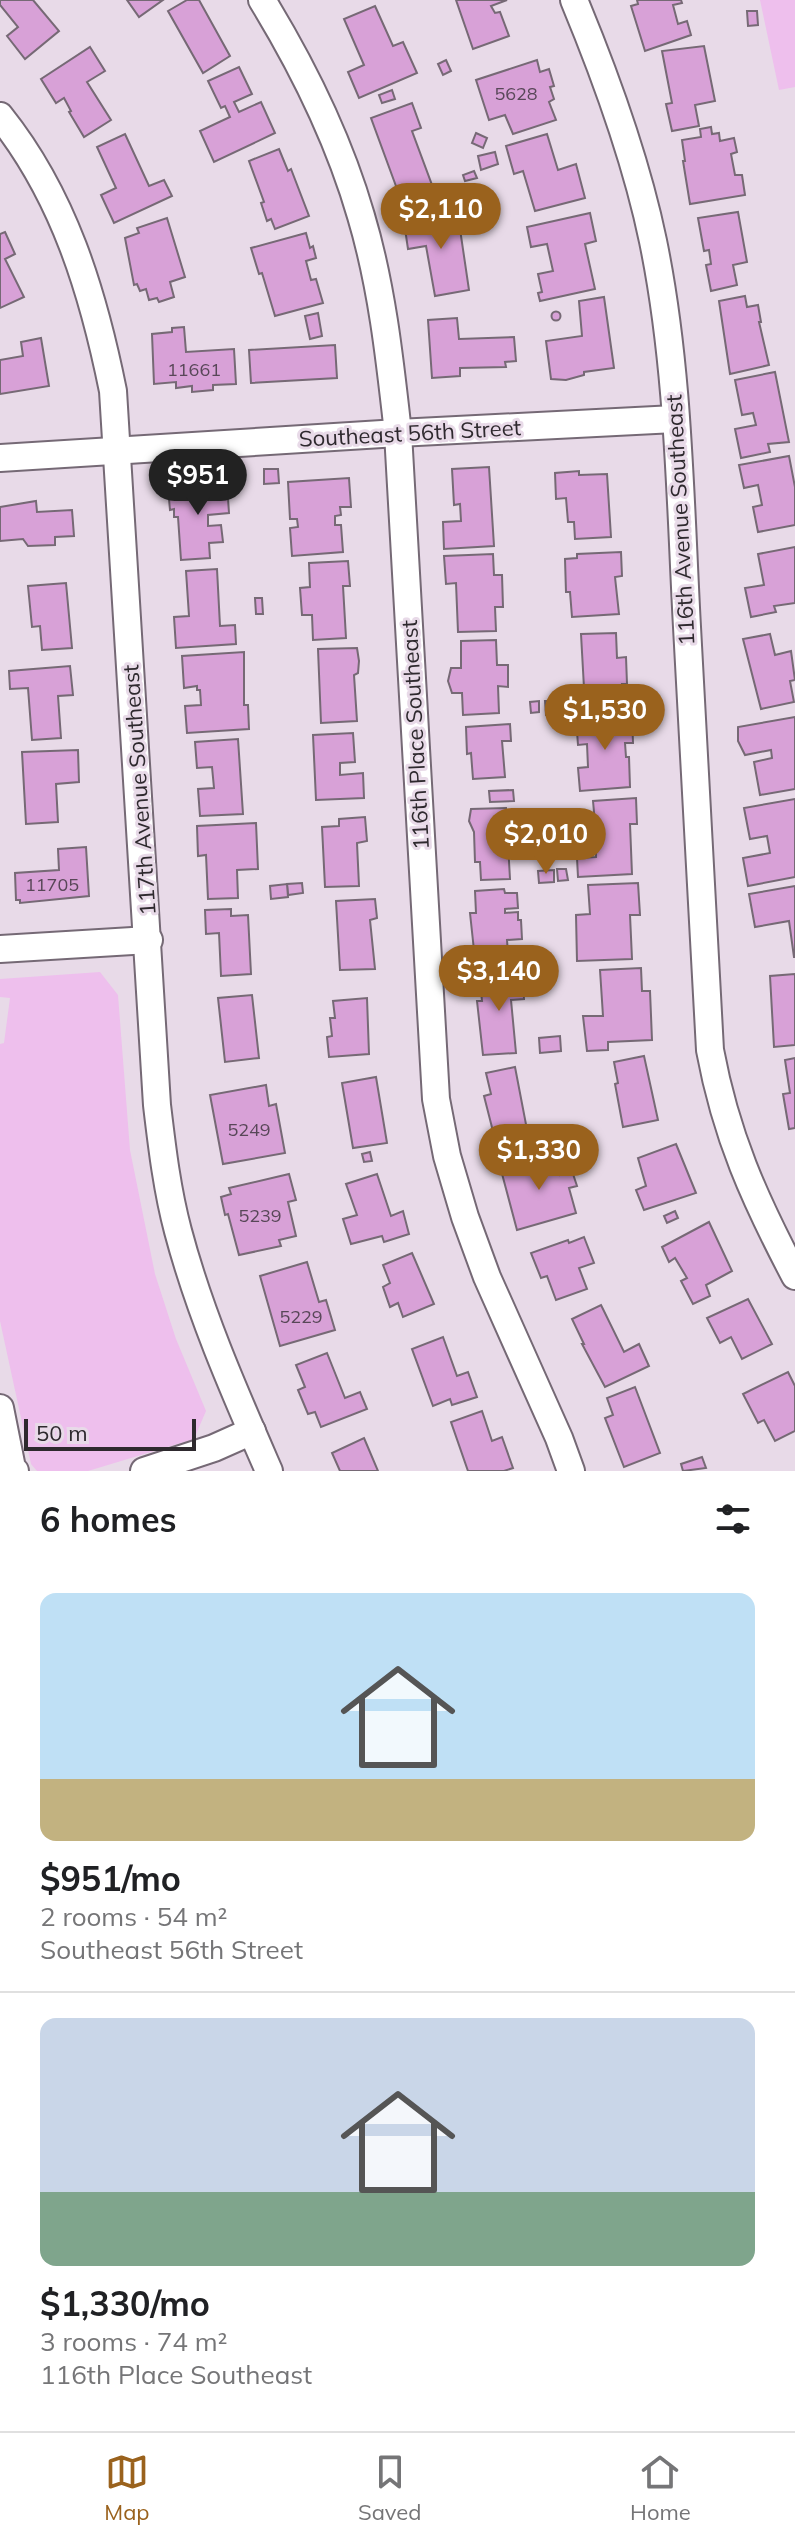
<!DOCTYPE html>
<html lang="en">
<head>
<meta charset="utf-8">
<style>
  :root { --surface:#fff; --page:#f2f2f2; --text:#202124; --muted:#757577; --line:#e0e0e0; --accent:#9a621d }
  body { margin:0; font-family:Mulish,sans-serif; background:var(--page); color:var(--text); height:100vh; display:flex; flex-direction:column; font-size:30px; white-space:nowrap }
  * { box-sizing:border-box; margin:0 }
  p { font-size:26px; color:var(--muted) }
  .icon { flex:none; width:44px; height:44px; fill:none; stroke:currentColor; stroke-width:2; stroke-linecap:round; stroke-linejoin:round }
  .map { position:relative; height:1471px; overflow:hidden }
  .drawer { display:flex; flex-direction:column; background:var(--surface); flex:1 }
  .drawer>* { flex:none }
  .scale { position:absolute; left:24px; bottom:20px; width:172px; box-sizing:border-box; padding-left:8px; border:4px solid #2e292e; border-top:0; font-size:22px; line-height:28px; white-space:nowrap; color:#2e292e; -webkit-text-stroke:6px #e8dae8; paint-order:stroke }
  .price { position:absolute; translate:-50% -68px; padding:0 18px; border-radius:28px; background:var(--accent); color:#fff; font-size:26px; line-height:52px; filter:drop-shadow(0 2px 4px #0008) }
  .price::after { content:''; position:absolute; left:50%; top:48px; width:24px; height:18px; margin-left:-12px; background:inherit; clip-path:polygon(0 0,100% 0,50% 100%) }
  .price.selected { background:#222; color:#fff }
  ul { padding:0; list-style:none }
  li { display:grid; align-content:center; gap:16px; height:424px; padding:0 40px }
  li+li { border-top:2px solid var(--line) }
  li span { display:grid; place-items:center; height:248px; border-radius:16px; color:#555 }
  li>.icon { margin-inline-start:auto }
  span .icon { width:144px; height:144px; fill:#fffc; stroke-width:1 }
  li b { font-size:34px }
  h2 { display:flex; justify-content:space-between; align-items:center; height:96px; padding:0 40px; font-size:34px }
  .menu { display:flex; justify-content:space-around; align-items:center; height:112px; border-top:2px solid var(--line); background:var(--surface); font-size:22px; color:var(--muted) }
  .menu a { display:grid; justify-items:center; gap:4px }
  .menu .selected { color:var(--accent) }
  .map>svg:first-child { display:block }
</style>
</head>
<body>
<div class="map">
<svg width="795" height="1471" viewBox="0 0 795 1471">
  <rect width="100%" height="100%" fill="#e8dae8"/>
  <!-- green -->
  <g fill="#eebfed">
    <path d="M760,0H795V87L779,90Z"/>
    <path d="M100,972L118,995L130,1150L155,1274L176,1339L206,1411L194,1439L88,1471H37L31,1464L0,1321V1044L4,1043L10,998L0,997V979Z"/>
  </g>
  <!-- building -->
  <g fill="#d8a1d7" stroke="#766975" stroke-width="2">
    <path d="M0,0H33L59,31L25,59L7,36L18,27L0,5Z"/>
    <path d="M127,0H163L139,17Z"/>
    <path d="M187,0H199L230,56L203,73L168,11Z"/>
    <path d="M456,0H507L491,6L495,13L500,12L509,36L473,49Z"/>
    <path d="M637,0H681L682,3L673,5L678,24L687,21L691,35L645,51L631,6L638,4Z"/>
    <path d="M375,6L393,46L403,42L417,73L359,98L348,72L364,65L344,19Z"/>
    <path d="M747,11H757L758,25L748,26Z"/>
    <path d="M704,46L715,101L695,105L699,126L672,131L666,104L672,103L662,51Z"/>
    <path d="M90,47L105,71L87,82L111,120L84,137L69,112L71,111L64,98L56,103L41,79Z"/>
    <path d="M446,60L451,71L443,75L438,64Z"/>
    <path d="M537,60L540,72L549,69L554,86L550,87L554,99L549,102L556,120L513,134L505,115L489,120L476,80Z"/>
    <path d="M239,67L252,94L234,102L239,112L261,102L275,133L214,162L200,131L230,117L225,106L221,108L208,81Z"/>
    <path d="M392,90L395,99L382,103L379,95Z"/>
    <path d="M412,103L421,128L412,131L432,185L400,197L371,118Z"/>
    <path d="M711,127L712,134L719,133L720,141L734,138L737,152L731,154L735,175H742L745,195L690,204L683,161H685L682,140L701,137L700,129Z"/>
    <path d="M476,133L487,138L483,148L472,143Z"/>
    <path d="M125,134L149,186L164,180L172,196L114,223L101,195L116,188L97,147Z"/>
    <path d="M547,134L558,170L576,164L585,198L535,211L523,171L514,174L506,146Z"/>
    <path d="M279,149L288,171L291,169L309,216L275,229L271,219L267,221L261,203L264,202L249,161Z"/>
    <path d="M495,152L498,164L481,170L478,156Z"/>
    <path d="M474,171L477,178L465,181L463,175Z"/>
    <path d="M738,212L747,262L733,265L737,285L711,291L706,265L711,264L709,250L704,251L698,218Z"/>
    <path d="M454,213L457,229H460L469,290L435,296L426,246L408,249L404,222Z"/>
    <path d="M590,213L596,241L585,244L595,289L540,301L538,293L542,292L538,274L553,271L547,244L531,247L527,227Z"/>
    <path d="M167,218L185,277L170,282L174,297L159,302L157,298L149,300L146,289L140,291L137,284L134,285L125,238L139,233L137,228Z"/>
    <path d="M5,232L15,254L5,259L24,297L0,308V234Z"/>
    <path d="M306,233L310,248L313,246L316,258L306,261L311,280L316,279L323,303L275,316L262,273L259,274L251,248Z"/>
    <path d="M745,296L747,307L758,305L761,322H759L769,365L730,374L719,301Z"/>
    <path d="M604,297L614,368L584,372V375L566,380L551,379L546,341L582,336L579,301Z"/>
    <circle cx="556" cy="316" r="4.5"/>
    <path d="M318,313L322,336L310,339L305,316Z"/>
    <path d="M457,318L459,339L514,337L516,361L505,362L506,367L460,368V376L432,378L428,320Z"/>
    <path d="M184,327L186,352L234,349L236,384L213,385V390L192,392V386L176,388V382L154,384L152,334L172,332V328Z"/>
    <path d="M41,338L49,386L0,394V360L23,356L21,342Z"/>
    <path d="M335,345L337,378L251,383L249,350Z"/>
    <path d="M775,372L789,442L768,444L770,452L741,458L735,429L756,425L753,413L742,415L735,380Z"/>
    <path d="M789,456L795,487V525L758,532L753,507L762,505L758,485L744,488L739,465Z"/>
    <path d="M489,467L494,546L444,549L443,522L461,521L460,504L454,505L452,469Z"/>
    <path d="M264,469H278L279,483L264,484Z"/>
    <path d="M579,471V475L607,474L611,537L575,539L574,522H568L566,498L556,499L555,473Z"/>
    <path d="M349,478L351,507H340L341,515L335,516V525H341L343,552L292,556L290,528L298,527L297,519H290L288,482Z"/>
    <path d="M227,484L229,513L208,515V526L221,525L223,542L209,543L210,558L181,560L178,517H174V509L170,510L168,488Z"/>
    <path d="M36,501L37,512L72,510L74,536L55,537V545L28,546L23,539L0,541V507Z"/>
    <path d="M795,547V603L774,606L776,612L751,617L745,588L764,585L758,554Z"/>
    <path d="M621,552L622,576L615,577L619,614L572,617L570,592H566L565,559L577,558V554Z"/>
    <path d="M493,554L494,575H502L503,607H495L496,631L458,632L456,583L446,584L444,556Z"/>
    <path d="M348,561L350,586H343L346,638L313,640L312,615H302L300,588L310,587L309,563Z"/>
    <path d="M217,569L220,626L235,625L236,644L176,648L174,617L189,616L186,571Z"/>
    <path d="M66,583L72,648L42,650L40,626L32,627L28,586Z"/>
    <path d="M255,598H262L263,614H256Z"/>
    <path d="M616,633L617,658L626,657L627,684H622L623,704L585,706L581,634Z"/>
    <path d="M770,634L775,655L791,651L795,680L790,681L794,702L761,709L743,639Z"/>
    <path d="M496,640L497,665H508V687L498,686L499,713L463,715L462,693H452L448,681L451,668H461V641Z"/>
    <path d="M357,648L359,661L358,673L354,675L357,721L321,723L318,649Z"/>
    <path d="M244,652V705H248L249,729L187,733L185,706L201,705L200,690H197V686L184,688L182,656Z"/>
    <path d="M70,666L73,695L58,696L61,738L32,740L28,688L10,689L9,671Z"/>
    <path d="M539,701V712L531,713L530,702Z"/>
    <path d="M545,701H557L558,715H546Z"/>
    <path d="M632,715L633,743H625L626,757H629L630,787L580,791L578,768L588,767L587,744L578,745L576,718Z"/>
    <path d="M795,717V789L760,795L754,762L772,758L771,750L745,755L738,741V727Z"/>
    <path d="M510,724L511,741H502L505,777L473,779L471,753L467,754L466,727Z"/>
    <path d="M353,733L355,762L340,763V775L363,773L364,798L316,800L313,735Z"/>
    <path d="M238,739L243,814L200,816L198,789L214,788L212,767L197,768L195,742Z"/>
    <path d="M78,750L79,782L56,784L58,822L26,824L22,752Z"/>
    <path d="M513,790L514,801L490,802L489,791Z"/>
    <path d="M636,798L637,824H630L632,874L578,877L577,858L596,857V851H586L584,824L595,823L593,801Z"/>
    <path d="M795,799V877L748,886L743,858L770,853L767,836L750,839L744,808Z"/>
    <path d="M506,808L510,879L481,880L480,862H475L474,832L469,821L471,809Z"/>
    <path d="M365,817L367,841L357,843L359,886L325,887L322,827L339,826V819Z"/>
    <path d="M256,823L258,869L237,870L238,898L208,899L206,855L198,856L197,826Z"/>
    <path d="M86,847L89,896L20,903V900H16L15,873L59,870L58,849Z"/>
    <path d="M557,869H566L568,880L558,881Z"/>
    <path d="M554,870V882L539,883L538,871Z"/>
    <path d="M302,883L303,893L288,895L287,884Z"/>
    <path d="M638,883L640,915H630L632,959L577,961L576,915L590,914L588,885Z"/>
    <path d="M287,884L288,897L271,899L270,886Z"/>
    <path d="M795,886V957H794L789,921L755,927L749,894Z"/>
    <path d="M504,889L505,893H517L518,908L505,909V913L518,912V920H521L522,939L507,940L509,967L476,969L470,913H476L475,891Z"/>
    <path d="M375,899L377,918L370,920L375,969L340,970L336,901Z"/>
    <path d="M231,909V916L248,915L251,974L221,976L219,933L206,934L205,910Z"/>
    <path d="M523,958V969H514L513,959Z"/>
    <path d="M641,968L642,991H650L652,1040L608,1042V1050L587,1051L583,1016H603L600,970Z"/>
    <path d="M522,973L524,999L511,1000L516,1053L483,1055L477,1001H482L480,981L502,979L501,975Z"/>
    <path d="M795,974V1045L774,1047L770,976Z"/>
    <path d="M252,995L259,1058L225,1062L218,998Z"/>
    <path d="M367,998L369,1054L329,1057L327,1037L332,1036L330,1018H335L333,1001Z"/>
    <path d="M560,1036L561,1051L540,1053L539,1038Z"/>
    <path d="M644,1056L658,1120L623,1127L615,1084L618,1083L614,1062Z"/>
    <path d="M795,1058V1128L789,1129L783,1094L790,1093L785,1060Z"/>
    <path d="M515,1067L529,1140L497,1147L484,1096L491,1094L486,1073Z"/>
    <path d="M376,1077L387,1143L353,1148L342,1083Z"/>
    <path d="M266,1085L269,1106L276,1104L285,1153L223,1164L210,1095Z"/>
    <path d="M676,1144L696,1193L644,1210L636,1190L646,1186L638,1158Z"/>
    <path d="M370,1152L372,1161L364,1162L362,1154Z"/>
    <path d="M555,1155L560,1175L572,1171L577,1186L569,1188L576,1213L517,1230L501,1170Z"/>
    <path d="M289,1174L296,1200L288,1202L296,1236L279,1240L281,1246L239,1255L228,1214L225,1215L221,1197L231,1194L229,1188Z"/>
    <path d="M377,1174L391,1216L403,1211L409,1234L384,1242L382,1236L351,1244L343,1219L357,1215L346,1184Z"/>
    <path d="M675,1211L678,1218L667,1223L664,1216Z"/>
    <path d="M709,1222L732,1271L706,1285L710,1296L693,1304L681,1281L687,1278L675,1258L669,1262L662,1247Z"/>
    <path d="M584,1237L594,1263L579,1268L587,1289L556,1300L547,1276L541,1278L531,1253L568,1240L569,1243Z"/>
    <path d="M412,1253L434,1304L403,1317L398,1303L390,1307L383,1287L390,1283L383,1265Z"/>
    <path d="M307,1262L319,1302L326,1300L335,1330L280,1346L260,1276Z"/>
    <path d="M748,1299L772,1344L742,1359L731,1337L720,1343L707,1318Z"/>
    <path d="M601,1305L624,1352L639,1344L649,1366L605,1387L582,1344H584L572,1319Z"/>
    <path d="M443,1337L457,1376L468,1372L477,1397L452,1405L450,1399L433,1406L412,1349Z"/>
    <path d="M327,1353L345,1398L360,1392L367,1409L321,1427L315,1412L308,1414L298,1390L305,1387L296,1365Z"/>
    <path d="M788,1372L795,1386V1431L775,1441L764,1420L758,1423L743,1394Z"/>
    <path d="M635,1387L660,1453L624,1467L605,1418L613,1415L607,1398Z"/>
    <path d="M482,1411L492,1441L502,1437L513,1468L504,1471H468L451,1422Z"/>
    <path d="M364,1438L378,1471H340L332,1453Z"/>
    <path d="M702,1457L706,1468L683,1471L681,1464Z"/>
  </g>
  <g fill="none" stroke-linecap="round" stroke-linejoin="round">
    <!-- minor casing -->
    <g stroke="#756975" stroke-width="30">
      <g id="minor">
        <path d="M262,0C303,67 339,140 361,216C382,286 390,361 398,433L436,1099L447,1156L465,1217L487,1277L559,1438L571,1471"/>
        <path d="M574,0C606,77 636,159 653,241C679,367 680,499 687,627C695,768 702,909 710,1050C726,1136 754,1198 795,1276"/>
        <path d="M0,116C64,196 93,292 113,391L157,1105C162,1147 167,1190 178,1231C200,1314 235,1393 269,1471"/>
        <path d="M0,458L398,433L675,419"/>
        <path d="M0,949L149,940"/>
        <path d="M0,1408L12,1468L15,1471"/>
        <path d="M144,1471L214,1448L252,1431"/>
      </g>
    </g>
    <!-- minor -->
    <use href="#minor" stroke="#fff" stroke-width="26"/>
  </g>
  <g text-anchor="middle" dominant-baseline="central" stroke-width="6" stroke-linejoin="round" paint-order="stroke">
    <!-- number labels -->
    <g font-size="18" fill="#584758">
      <text x="516" y="93">5628</text>
      <text x="194" y="369">11661</text>
      <text x="52" y="884">11705</text>
      <text x="249" y="1129">5249</text>
      <text x="260" y="1215">5239</text>
      <text x="301" y="1316">5229</text>
    </g>
    <!-- street labels -->
    <g font-size="22" fill="#2e292e" stroke="#e8dae8">
      <text transform="translate(410 433) rotate(-3)">Southeast 56th Street</text>
      <text transform="translate(680 520) rotate(-93)">116th Avenue Southeast</text>
      <text transform="translate(415 735) rotate(-93)">116th Place Southeast</text>
      <text transform="translate(139 790) rotate(-94)">117th Avenue Southeast</text>
    </g>
  </g>
</svg>
<div class="scale">50 m</div>
<b class="price" style="left:441px;top:251px">$2,110</b>
<b class="price selected" style="left:198px;top:517px">$951</b>
<b class="price" style="left:605px;top:752px">$1,530</b>
<b class="price" style="left:546px;top:876px">$2,010</b>
<b class="price" style="left:499px;top:1013px">$3,140</b>
<b class="price" style="left:539px;top:1192px">$1,330</b>
</div>
<section class="drawer">
<h2>6 homes<svg class="icon" aria-label="filters" viewBox="0 0 24 24"><path d="M4 7h16M4 17h16"/><circle cx="9" cy="7" r="2"/><circle cx="15" cy="17" r="2"/></svg></h2>
<ul>
<li><span style="background:linear-gradient(#bfe0f5 75%,#c2b280 0)"><svg class="icon" aria-label="home" viewBox="0 0 24 24"><path d="M3 11l9-7 9 7M6 9v11h12V9"/></svg></span><div><b>$951/mo</b><p>2 rooms · 54 m²</p><p>Southeast 56th Street</p></div></li>
<li><span style="background:linear-gradient(#c9d6e8 70%,#7fa58c 0)"><svg class="icon" aria-label="home" viewBox="0 0 24 24"><path d="M3 11l9-7 9 7M6 9v11h12V9"/></svg></span><div><b>$1,330/mo</b><p>3 rooms · 74 m²</p><p>116th Place Southeast</p></div></li>
</ul>
</section>
<nav class="menu">
<a class="selected"><svg class="icon" aria-label="map" viewBox="0 0 24 24"><path d="M3 6l6-2 6 2 6-2v14l-6 2-6-2-6 2zM9 4v14M15 6v14"/></svg>Map</a>
<a><svg class="icon" aria-label="saved" viewBox="0 0 24 24"><path d="M7 4h10v16l-5-4-5 4z"/></svg>Saved</a>
<a><svg class="icon" aria-label="home" viewBox="0 0 24 24"><path d="M3 11l9-7 9 7M6 9v11h12V9"/></svg>Home</a>
</nav>
</body>
</html>
